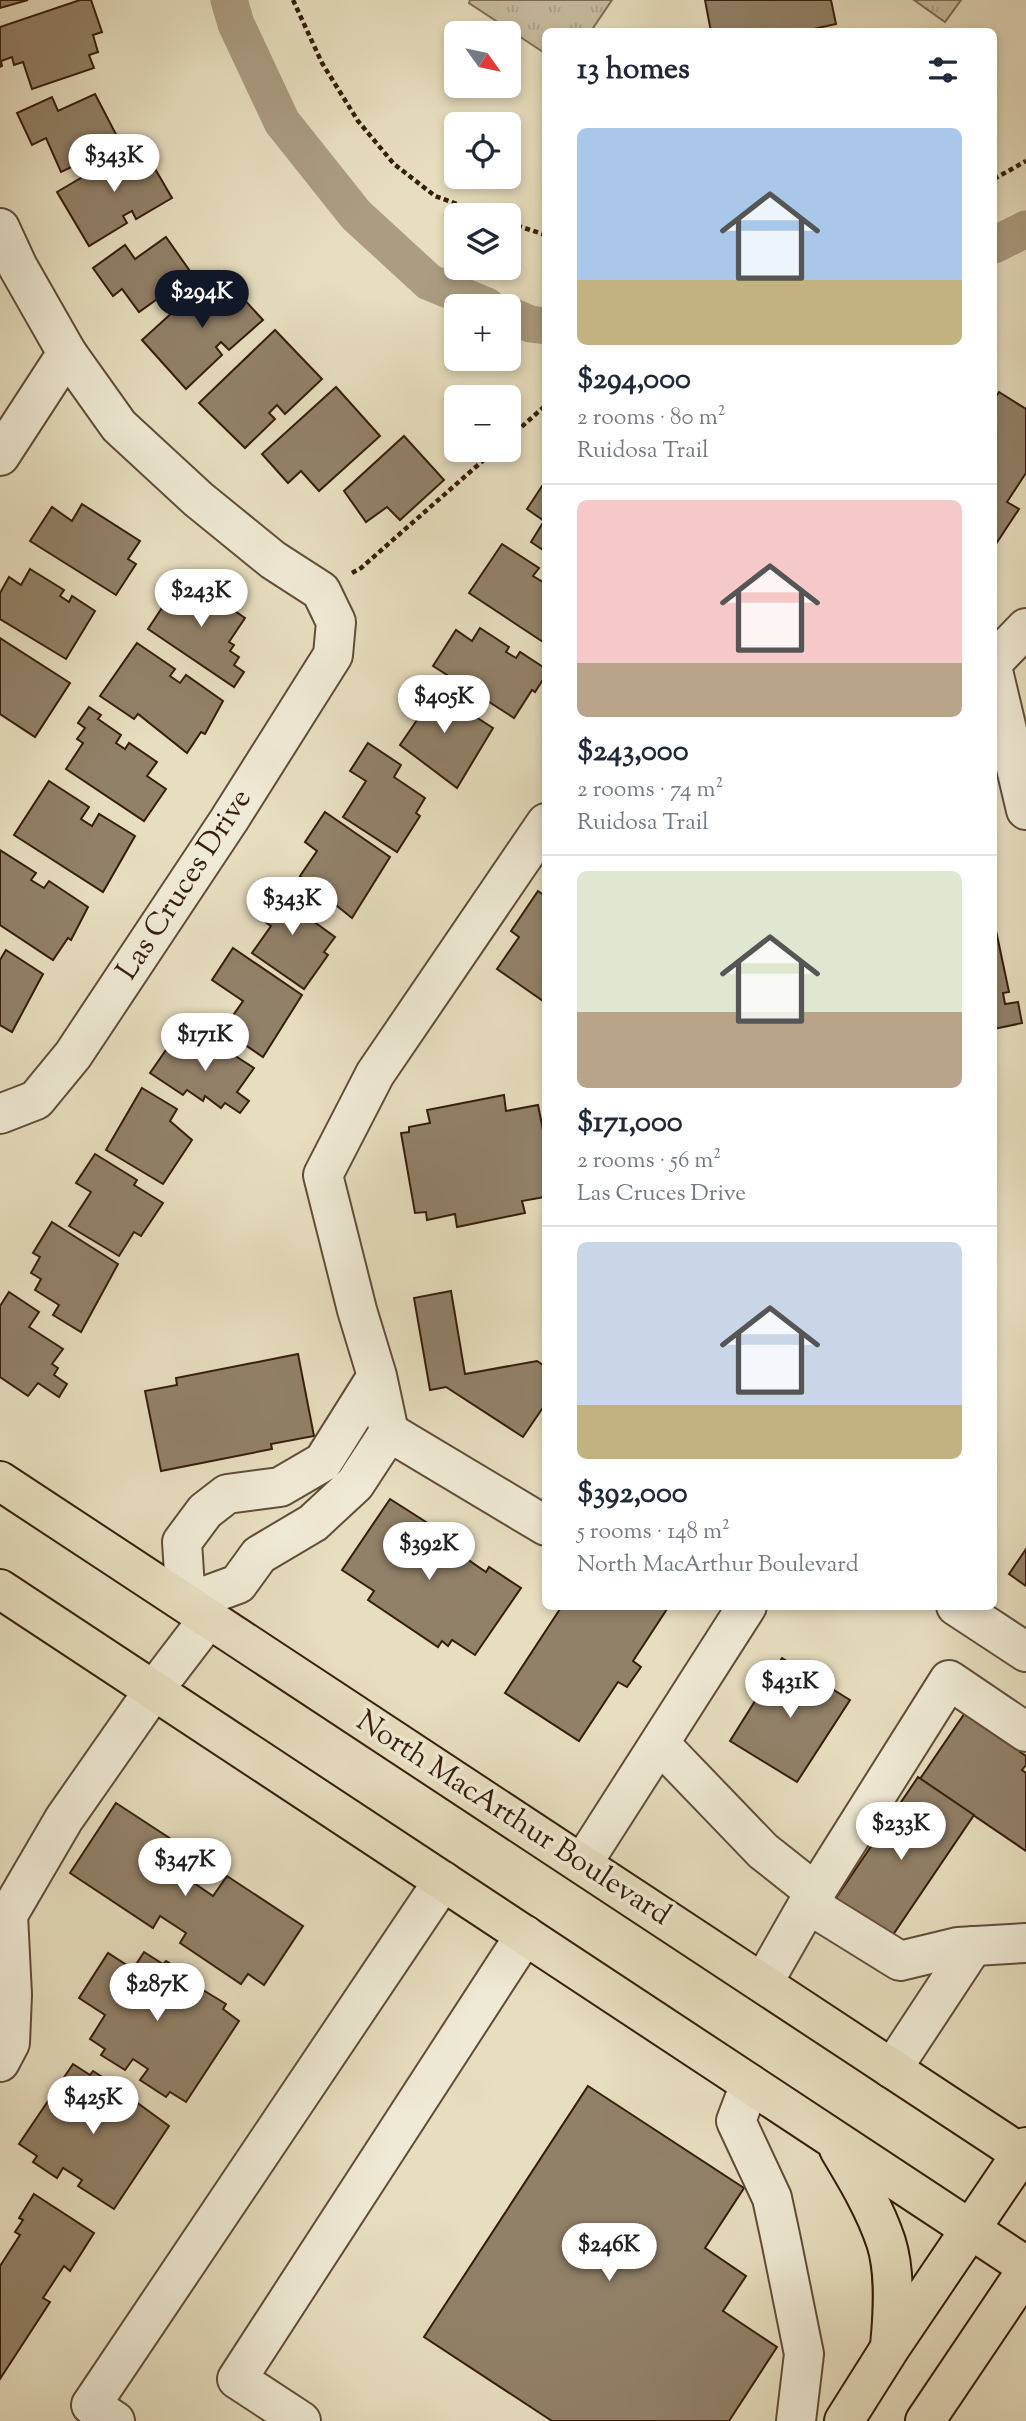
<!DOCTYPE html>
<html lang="en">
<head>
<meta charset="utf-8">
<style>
  :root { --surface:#fff; --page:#f2f2f3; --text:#1f2937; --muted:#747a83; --line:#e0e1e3; --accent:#111827 }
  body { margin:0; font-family:"Sorts Mill Goudy",serif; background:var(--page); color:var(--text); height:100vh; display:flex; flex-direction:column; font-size:26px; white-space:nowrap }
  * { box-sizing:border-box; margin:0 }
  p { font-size:23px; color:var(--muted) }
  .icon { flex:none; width:38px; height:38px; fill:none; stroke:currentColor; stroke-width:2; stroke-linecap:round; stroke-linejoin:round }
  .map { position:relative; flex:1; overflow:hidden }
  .sheet { position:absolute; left:542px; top:28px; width:455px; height:1582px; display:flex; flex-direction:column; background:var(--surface); border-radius:10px; box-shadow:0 4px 10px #0003 }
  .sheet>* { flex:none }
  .needle { width:46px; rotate:123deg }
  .controls { position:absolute; left:444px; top:21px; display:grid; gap:14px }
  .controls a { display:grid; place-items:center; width:77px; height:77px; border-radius:10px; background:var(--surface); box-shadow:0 4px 10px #0003; font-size:35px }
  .price { position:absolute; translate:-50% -60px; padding:0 16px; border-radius:24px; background:#fff; color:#222; font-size:23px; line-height:46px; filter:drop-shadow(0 2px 4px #0008) }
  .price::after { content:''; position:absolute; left:50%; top:42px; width:21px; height:16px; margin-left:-10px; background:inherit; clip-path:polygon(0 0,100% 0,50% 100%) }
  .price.on { background:var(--accent); color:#fff }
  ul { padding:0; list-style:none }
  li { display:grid; align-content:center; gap:14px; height:371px; padding:0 35px }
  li+li { border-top:2px solid var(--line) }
  li span { display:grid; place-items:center; height:217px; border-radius:10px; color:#555 }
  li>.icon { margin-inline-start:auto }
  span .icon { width:126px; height:126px; fill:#fffc; stroke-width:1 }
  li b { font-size:30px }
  h2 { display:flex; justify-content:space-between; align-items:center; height:84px; padding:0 35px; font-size:30px }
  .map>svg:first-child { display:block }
</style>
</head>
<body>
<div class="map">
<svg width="1026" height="2421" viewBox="0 0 1026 2421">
  <defs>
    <pattern id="park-tufts" width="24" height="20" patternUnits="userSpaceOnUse" patternTransform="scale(1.75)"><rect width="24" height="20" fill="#c9bda1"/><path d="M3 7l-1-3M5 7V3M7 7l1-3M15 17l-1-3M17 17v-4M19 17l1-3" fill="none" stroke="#ada289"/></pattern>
  </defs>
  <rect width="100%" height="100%" fill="#e7debf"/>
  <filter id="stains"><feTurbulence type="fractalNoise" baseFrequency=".00286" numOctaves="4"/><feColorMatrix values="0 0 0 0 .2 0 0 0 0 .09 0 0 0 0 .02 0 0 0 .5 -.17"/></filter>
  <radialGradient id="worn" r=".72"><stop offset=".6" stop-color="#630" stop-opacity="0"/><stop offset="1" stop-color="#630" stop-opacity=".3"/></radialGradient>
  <!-- park -->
  <g fill="url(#park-tufts)" stroke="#806d56" stroke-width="2">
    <path d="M470,0H612L591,31L546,32V54L469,3Z"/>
    <path d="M914,0H961L945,22Z"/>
  </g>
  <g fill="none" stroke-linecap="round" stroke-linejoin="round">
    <!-- canal -->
    <g stroke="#ab9c82" stroke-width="37">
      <path d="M229,0L236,24L282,122L356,215L429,282L487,306"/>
      <path d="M994,245L1026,229"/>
      <path d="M509,315L530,324L546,326"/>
    </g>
  </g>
  <!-- building -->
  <g fill="#928169" stroke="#361d0c" stroke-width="2">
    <path d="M0,0H28L0,8Z"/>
    <path d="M80,0H91L102,32L93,35L98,52L89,55L94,68L32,89L23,62L14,65L12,57L1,61L2,66L0,67V27Z"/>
    <path d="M705,0H831L836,24L800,32H711Z"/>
    <path d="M95,94L121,144L61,172L46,138L32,145L17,113L52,97L58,111Z"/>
    <path d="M140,143L172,198L136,219L132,211L123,216L127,223L89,246L57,192Z"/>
    <path d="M166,237L192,274L139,312L122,289L113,296L93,268L125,245L135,259Z"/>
    <path d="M218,271L263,320L229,350L221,342L216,347L222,355L186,389L142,340Z"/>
    <path d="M275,330L322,379L285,414L277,405L269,413L275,419L245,448L199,403Z"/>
    <path d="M336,387L380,436L319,491L301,471L288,483L262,454Z"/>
    <path d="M999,392L1026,409V473L1007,502L1019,509L994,547V399Z"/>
    <path d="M404,436L444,480L400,520L387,507L366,522L344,491Z"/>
    <path d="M546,480V552L531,542L544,521L527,509Z"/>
    <path d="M82,504L140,541L128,559L136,564L116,595L30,541L52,507L72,521Z"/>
    <path d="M502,544L539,568L533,576L546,584V644L469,593Z"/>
    <path d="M30,569L64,590L60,596L69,602L72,596L95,611L66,659L0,619V593L9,577L21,585Z"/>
    <path d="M183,576L245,618L229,642L234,645L230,651L239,657L234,665L244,672L234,687L148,629Z"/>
    <path d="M480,628L509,647L506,652L516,658L520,652L546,669V675L535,692L532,690L514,718L433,666L456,630L472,641Z"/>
    <path d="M0,638L70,683L35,737L0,714Z"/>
    <path d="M137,643L175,669L170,676L180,683L186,675L223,701L205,734L201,732L187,753L138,714L134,719L100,696Z"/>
    <path d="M423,683L493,728L457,788L400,745L417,720L404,712Z"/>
    <path d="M89,707L101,715L98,719L121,735L116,743L125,749L129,743L157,762L147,776L166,789L144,821L66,769L83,743L77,739L85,728L78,723Z"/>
    <path d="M368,743L401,765L394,777L425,798L416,813L420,816L397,852L343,817L366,781L350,771Z"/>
    <path d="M49,781L89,807L81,819L92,826L99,814L135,836L103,892L14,835Z"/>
    <path d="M325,812L390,857L352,918L300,876L317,851L305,842Z"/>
    <path d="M0,850L36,873L31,880L44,888L49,881L88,907L71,940L68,938L53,960L0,925Z"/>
    <path d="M279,881L310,902L302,913L335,937L324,952L328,955L304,989L252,953L271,926L255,915Z"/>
    <path d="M538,891L545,896L546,894V1003L497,969L519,937L511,931Z"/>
    <path d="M994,921L1009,992L1003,993L1005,1004L1018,1002L1022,1023L994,1029Z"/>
    <path d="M233,948L302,995L263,1057L223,1030L243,1001L212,980Z"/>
    <path d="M6,950L43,974L12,1032L0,1025V960Z"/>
    <path d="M198,1032L254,1068L237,1092L249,1101L240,1113L225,1103L221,1108L205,1096L203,1101L187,1090L183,1095L150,1073L168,1047L182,1056Z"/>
    <path d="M142,1088L177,1109L170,1121L192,1140L163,1184L106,1150Z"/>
    <path d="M504,1095L506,1111L538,1105L546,1145L545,1197L522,1201L525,1213L457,1227L455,1214L427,1220L426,1212L415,1213L401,1133L409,1132V1127L430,1123L427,1110Z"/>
    <path d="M95,1154L137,1180L134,1185L163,1203L141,1236L134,1232L119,1256L69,1226L91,1192L76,1183Z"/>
    <path d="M52,1222L118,1264L81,1332L53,1315L59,1305L35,1290L41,1279L31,1273L40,1257L33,1253Z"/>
    <path d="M451,1291L465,1374L537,1361L546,1367V1403L523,1437L446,1387L430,1390L414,1298Z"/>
    <path d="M9,1292L39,1312L29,1327L63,1349L52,1364L58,1368L54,1375L67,1384L59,1397L38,1383L28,1396L0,1377V1306Z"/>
    <path d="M298,1354L314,1436L271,1444L272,1449L161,1471L145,1391L177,1385L176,1378Z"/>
    <path d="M390,1499L426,1522L422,1528L486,1572L489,1567L521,1588L475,1655L452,1640L448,1646L442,1641L438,1647L368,1600L374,1591L342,1570Z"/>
    <path d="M1026,1549V1586L1009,1574Z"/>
    <path d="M562,1606H669L633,1661L641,1667L627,1687L618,1682L579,1741L505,1693Z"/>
    <path d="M782,1658L850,1700L797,1782L730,1741Z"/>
    <path d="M969,1707L1024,1745L1020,1752L1026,1756V1765L1022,1770L1026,1773V1851L920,1779Z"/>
    <path d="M918,1777L974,1815L884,1948L828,1910Z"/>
    <path d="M116,1803L197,1856L184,1876L213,1896L227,1876L303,1926L264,1985L248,1974L241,1984L180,1943L186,1933L160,1916L153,1928L70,1873Z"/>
    <path d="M144,1952L163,1964L166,1961L189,1975L177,1993L194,2003L203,1990L226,2004L223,2009L239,2021L186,2102L170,2092L166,2097L140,2080L148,2069L133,2059L125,2070L101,2055L105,2049L90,2039L105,2015L79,1998L108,1953L133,1969Z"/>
    <path d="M73,2064L90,2075L93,2071L118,2087L110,2098L126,2108L132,2099L169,2126L114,2209L78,2186L82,2180L63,2168L57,2178L33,2162L37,2156L19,2144Z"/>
    <path d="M588,2086L744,2188L705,2248L746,2276L723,2311L777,2347L729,2421H552L424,2337Z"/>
    <path d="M34,2194L94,2233L70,2271L64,2266L43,2298L50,2302L0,2379V2266L20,2235L15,2232L23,2220L19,2218Z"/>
  </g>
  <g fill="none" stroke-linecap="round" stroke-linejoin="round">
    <!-- minor casing -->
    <g stroke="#624d39" stroke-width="42">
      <g id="minor">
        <path d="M0,228L18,267L67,353L119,426L198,499L273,560L321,591L336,622L333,655L229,820L73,1055L36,1100L0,1114"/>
        <path d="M0,456L67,353"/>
        <path d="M994,661L1026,628"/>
        <path d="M994,675L1026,810"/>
        <path d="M377,1376L323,1462L280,1487L227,1494L205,1511L182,1542L186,1603L238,1584L259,1555L313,1523L355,1484L389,1432L377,1376L357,1310L323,1175L375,1074L546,823"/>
        <path d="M389,1432L546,1526"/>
        <path d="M956,1606L1026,1652"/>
        <path d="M660,1744L763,1851L816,1893"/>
        <path d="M582,1864L747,1606"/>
        <path d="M808,1904L949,1680L1026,1732"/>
        <path d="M763,1983L808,1904L900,1961L958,1947L1026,1943"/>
        <path d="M0,2062L10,2043L12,1995L8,1915L64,1819L154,1690L209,1618"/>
        <path d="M892,2069L973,1946"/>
        <path d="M750,2084L736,2121L772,2198L781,2240L804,2354L796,2421"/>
        <path d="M115,2421L91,2405L443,1881"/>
        <path d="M301,2421L237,2379L525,1935"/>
      </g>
    </g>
    <!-- major casing -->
    <g stroke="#361d0c" stroke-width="42">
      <g id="major">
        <path d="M0,1481L1026,2157"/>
        <path d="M0,1589L1026,2266"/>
        <path d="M839,2149C857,2179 875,2209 886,2242C896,2273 893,2315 890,2346"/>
        <path d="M844,2421L890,2348L1026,2147"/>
        <path d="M925,2421L1026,2271"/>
      </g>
    </g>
    <!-- path -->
    <g stroke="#361d0c" stroke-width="4.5" stroke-dasharray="5 3.5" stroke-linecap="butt">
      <path d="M293,0L322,63L358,121L394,164L435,196L487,215"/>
      <path d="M994,179L1026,161"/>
      <path d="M509,223L546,235"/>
      <path d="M509,438L546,405"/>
      <path d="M352,573L361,568L495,450"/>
    </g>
    <!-- minor -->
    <use href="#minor" stroke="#efead5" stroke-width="38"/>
    <!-- major -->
    <use href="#major" stroke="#e7debf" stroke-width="38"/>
  </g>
  <g text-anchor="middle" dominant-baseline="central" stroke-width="7" stroke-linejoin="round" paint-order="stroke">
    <!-- street labels -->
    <g font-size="30" fill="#361d0c" stroke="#efead5">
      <text transform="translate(185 885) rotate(-57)">Las Cruces Drive</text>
      <text transform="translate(513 1819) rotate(33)">North MacArthur Boulevard</text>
    </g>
  </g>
  <rect width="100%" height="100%" filter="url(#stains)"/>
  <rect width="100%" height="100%" fill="url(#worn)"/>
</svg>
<div class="controls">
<a><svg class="needle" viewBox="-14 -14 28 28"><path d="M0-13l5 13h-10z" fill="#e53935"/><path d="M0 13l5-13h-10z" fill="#747a83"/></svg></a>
<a><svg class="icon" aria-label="locate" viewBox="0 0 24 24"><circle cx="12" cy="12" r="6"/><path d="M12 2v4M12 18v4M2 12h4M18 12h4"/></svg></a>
<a><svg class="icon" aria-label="layers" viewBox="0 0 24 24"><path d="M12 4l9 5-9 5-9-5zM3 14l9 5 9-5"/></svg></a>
<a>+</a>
<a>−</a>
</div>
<b class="price" style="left:114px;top:194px">$343K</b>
<b class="price on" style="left:202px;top:330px">$294K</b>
<b class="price" style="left:201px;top:629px">$243K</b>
<b class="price" style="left:444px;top:735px">$405K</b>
<b class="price" style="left:292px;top:937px">$343K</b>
<b class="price" style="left:205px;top:1073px">$171K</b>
<b class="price" style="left:429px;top:1582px">$392K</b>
<b class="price" style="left:790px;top:1720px">$431K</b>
<b class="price" style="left:901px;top:1862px">$233K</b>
<b class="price" style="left:185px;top:1898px">$347K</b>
<b class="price" style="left:157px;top:2023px">$287K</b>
<b class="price" style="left:93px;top:2136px">$425K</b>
<b class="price" style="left:609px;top:2283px">$246K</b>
<section class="sheet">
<h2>13 homes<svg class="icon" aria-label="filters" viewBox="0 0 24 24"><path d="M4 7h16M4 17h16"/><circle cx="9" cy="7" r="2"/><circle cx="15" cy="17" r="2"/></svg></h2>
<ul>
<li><span style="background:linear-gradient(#a9c7e8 70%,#c2b280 0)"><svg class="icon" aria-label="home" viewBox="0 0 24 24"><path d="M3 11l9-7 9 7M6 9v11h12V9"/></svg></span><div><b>$294,000</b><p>2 rooms · 80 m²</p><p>Ruidosa Trail</p></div></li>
<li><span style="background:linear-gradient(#f6c9c9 75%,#b9a48a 0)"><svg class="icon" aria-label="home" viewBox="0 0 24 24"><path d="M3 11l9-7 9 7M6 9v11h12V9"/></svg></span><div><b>$243,000</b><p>2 rooms · 74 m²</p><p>Ruidosa Trail</p></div></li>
<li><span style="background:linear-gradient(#dfe7d0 65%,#b9a48a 0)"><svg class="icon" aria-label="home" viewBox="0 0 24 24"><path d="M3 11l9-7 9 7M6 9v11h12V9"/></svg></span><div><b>$171,000</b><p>2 rooms · 56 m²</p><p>Las Cruces Drive</p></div></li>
<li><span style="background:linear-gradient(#c9d6e8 75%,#c2b280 0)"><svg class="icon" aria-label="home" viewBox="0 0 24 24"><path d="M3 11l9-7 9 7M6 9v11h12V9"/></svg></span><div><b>$392,000</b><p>5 rooms · 148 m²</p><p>North MacArthur Boulevard</p></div></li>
</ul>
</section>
</div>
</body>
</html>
